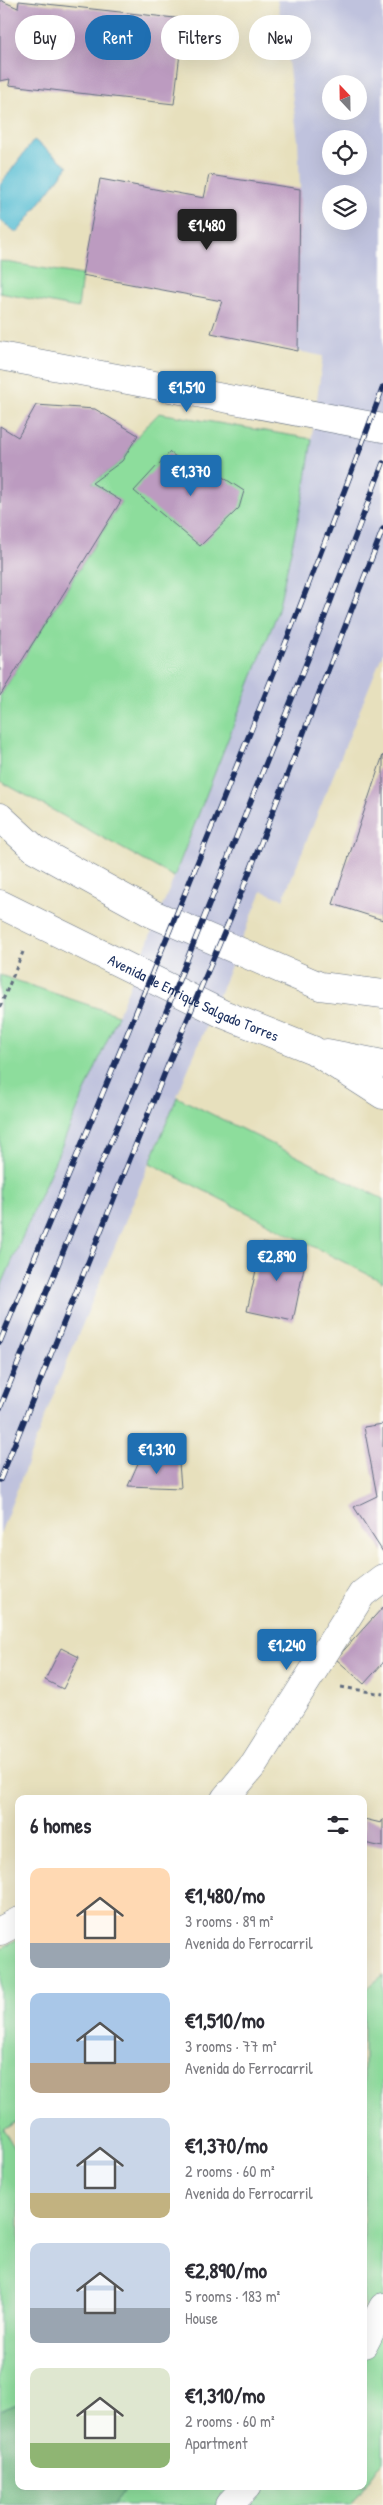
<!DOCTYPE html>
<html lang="en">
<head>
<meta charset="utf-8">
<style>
  :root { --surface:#fff; --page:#f2f2f3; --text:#2b2b33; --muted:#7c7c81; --accent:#1f6fb2 }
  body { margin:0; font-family:"Patrick Hand",sans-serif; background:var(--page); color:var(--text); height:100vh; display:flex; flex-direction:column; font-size:19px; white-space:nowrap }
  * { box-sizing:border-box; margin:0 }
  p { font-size:16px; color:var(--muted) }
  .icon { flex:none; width:28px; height:28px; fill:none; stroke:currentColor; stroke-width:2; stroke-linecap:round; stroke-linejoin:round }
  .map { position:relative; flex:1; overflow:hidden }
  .details { position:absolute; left:15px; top:1795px; width:352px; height:695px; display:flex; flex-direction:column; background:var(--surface); border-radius:10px; box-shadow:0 5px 20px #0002 }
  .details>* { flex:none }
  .top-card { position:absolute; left:15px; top:15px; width:354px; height:45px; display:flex; gap:10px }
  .needle { width:32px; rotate:338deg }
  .tools { position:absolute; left:322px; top:75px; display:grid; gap:10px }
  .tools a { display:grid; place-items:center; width:45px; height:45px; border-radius:50%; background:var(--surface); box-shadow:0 5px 20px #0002; font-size:25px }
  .price { position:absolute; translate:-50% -42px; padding:0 11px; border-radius:5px; background:var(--accent); color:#fff; font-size:16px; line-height:32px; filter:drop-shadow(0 1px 2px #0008) }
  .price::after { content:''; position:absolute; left:50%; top:30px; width:15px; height:11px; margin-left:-8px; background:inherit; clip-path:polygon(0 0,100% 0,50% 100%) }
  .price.active { background:#222; color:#fff }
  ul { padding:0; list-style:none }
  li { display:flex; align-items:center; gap:15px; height:125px; padding:0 15px }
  li span { display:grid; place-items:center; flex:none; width:140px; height:100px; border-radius:10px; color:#555 }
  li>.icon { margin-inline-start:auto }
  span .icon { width:60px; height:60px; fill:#fffc; stroke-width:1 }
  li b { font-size:21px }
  h2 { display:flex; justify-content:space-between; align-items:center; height:60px; padding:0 15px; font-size:21px }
  .tag { padding:0 18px; border-radius:22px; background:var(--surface); box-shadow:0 5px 20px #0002; font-size:18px; line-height:45px }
  .tag.active { background:var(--accent); color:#fff }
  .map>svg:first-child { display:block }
</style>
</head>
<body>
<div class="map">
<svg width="383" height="2505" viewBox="0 0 383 2505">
  <rect width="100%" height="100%" fill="#fdfcf7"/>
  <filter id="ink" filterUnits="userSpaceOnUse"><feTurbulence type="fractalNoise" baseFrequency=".02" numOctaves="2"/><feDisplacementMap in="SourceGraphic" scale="10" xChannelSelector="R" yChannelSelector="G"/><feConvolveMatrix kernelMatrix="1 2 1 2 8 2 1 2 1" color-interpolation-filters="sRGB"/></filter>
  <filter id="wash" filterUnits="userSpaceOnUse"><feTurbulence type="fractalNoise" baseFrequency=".0096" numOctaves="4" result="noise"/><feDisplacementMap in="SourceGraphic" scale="20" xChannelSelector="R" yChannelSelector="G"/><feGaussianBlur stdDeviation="1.12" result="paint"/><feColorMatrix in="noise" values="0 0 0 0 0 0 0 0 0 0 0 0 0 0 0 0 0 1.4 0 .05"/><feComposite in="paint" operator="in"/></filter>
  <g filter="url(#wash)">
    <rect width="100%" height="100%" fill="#e7e0bd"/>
    <!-- industrial -->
    <path fill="#bfc2dd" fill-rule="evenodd" d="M277,0H383V653L283,899L262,891L52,1398L0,1534V1289L105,1046L182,858L277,614L304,492L323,356L298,351L300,189L298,141L286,45ZM331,84H359V111H331ZM331,139H359V166H331ZM331,194H359V221H331Z"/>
    <!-- green -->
    <g fill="#8ddd9c" stroke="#54867d">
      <path d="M0,261L82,275L78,308L0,293Z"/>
      <path d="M159,413L312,439L304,492L277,614L174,877L0,781V696L121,502L92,483L122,461L138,435Z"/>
      <path d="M0,975L118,1015L0,1289Z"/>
      <path d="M177,1097L383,1199V1282L150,1163Z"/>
      <path d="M19,1938V2120L3,2130L19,2154V2403L0,2411V1949Z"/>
      <path d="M383,1975V2461L351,2505H113L128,2486H364V1991Z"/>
    </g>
    <!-- forest -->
    <path fill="#72bc84" stroke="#467671" d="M19,2403V2486H128L113,2505H0V2411Z"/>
    <!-- water -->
    <path fill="#56bdd3" stroke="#387698" d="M34,140L68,166L17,233L0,220V185Z"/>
    <g id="blocks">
      <!-- building -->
      <g fill="#bc9bc0">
        <path d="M0,0L18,8L19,1L184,19L174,104L9,85L10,79L0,81Z"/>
        <path d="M209,175L300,189L298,351L211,333L222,301L82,275L100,179L204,198Z"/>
        <path d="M36,405L95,409L138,435L122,461L92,483L121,501L0,696V426L18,437Z"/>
        <path d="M170,452L192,471L201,463L244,491L239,508L200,546L134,491Z"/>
        <path d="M383,755V920L333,904Z"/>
        <path d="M262,1243L307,1253L293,1321L247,1311Z"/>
        <path d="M383,1424V1552L354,1507L377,1496L364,1427Z"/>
        <path d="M139,1461L179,1463L181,1488L128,1486Z"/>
        <path d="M383,1607V1663L364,1684L336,1659Z"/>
        <path d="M61,1648L79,1657L63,1689L45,1680Z"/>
        <path d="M364,1819L381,1823L383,1819V1847L364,1843Z"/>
      </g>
    </g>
  </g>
  <g filter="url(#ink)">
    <use href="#blocks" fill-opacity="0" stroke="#626d7f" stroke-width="1"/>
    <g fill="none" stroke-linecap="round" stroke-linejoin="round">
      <!-- minor casing -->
      <g stroke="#626d7f" stroke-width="29">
        <g id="minor">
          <path d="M225,1799L254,1764L362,1594L383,1578"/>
          <path d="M0,1931L19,1921"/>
          <path d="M364,2344L383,2307"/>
          <path d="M229,2505L247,2486"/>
        </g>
      </g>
      <!-- tertiary casing -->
      <g stroke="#626d7f" stroke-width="29">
        <path id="tertiary" d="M0,356L383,428"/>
      </g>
      <!-- primary casing -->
      <g stroke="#626d7f" stroke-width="29">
        <g id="primary">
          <path d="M0,817L35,849L153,914L320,986L383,994"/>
          <path id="s1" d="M0,904L223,1014L313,1050L383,1095"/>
          <path d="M327,1053L383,1064"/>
        </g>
      </g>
      <!-- path -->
      <g stroke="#626d7f" stroke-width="3" stroke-dasharray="4 4" stroke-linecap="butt">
        <path d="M0,1007L23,952"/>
        <path d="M341,1687L383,1694"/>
      </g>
      <!-- minor -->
      <use href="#minor" stroke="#fff" stroke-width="28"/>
      <!-- tertiary -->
      <use href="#tertiary" stroke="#fff" stroke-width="28"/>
      <!-- primary -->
      <use href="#primary" stroke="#fff" stroke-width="28"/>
      <!-- rail casing -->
      <g stroke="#1b2f5e" stroke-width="5.5">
        <g id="rail">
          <path d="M0,1342C130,1025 265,709 383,387"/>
          <path d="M0,1408L71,1232L147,1059L322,624L383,463"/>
          <path d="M0,1480L168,1065L244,886L383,529"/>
        </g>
      </g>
      <!-- rail -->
      <use href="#rail" stroke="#fdfcf7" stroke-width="4" stroke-dasharray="11" stroke-linecap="butt"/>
    </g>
  </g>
  <g text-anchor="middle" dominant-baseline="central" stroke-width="4" stroke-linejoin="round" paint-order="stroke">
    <!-- street labels -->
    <g font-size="15" fill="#1b2f5e" stroke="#fdfcf7">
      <text stroke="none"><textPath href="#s1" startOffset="215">Avenida de Enrique Salgado Torres</textPath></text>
    </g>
  </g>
</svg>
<div class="tools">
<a><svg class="needle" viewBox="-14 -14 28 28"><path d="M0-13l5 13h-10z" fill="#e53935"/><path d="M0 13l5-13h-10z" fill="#7c7c81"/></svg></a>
<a><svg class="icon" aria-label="locate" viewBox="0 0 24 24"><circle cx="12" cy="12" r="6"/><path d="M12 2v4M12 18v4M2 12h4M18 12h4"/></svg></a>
<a><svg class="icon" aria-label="layers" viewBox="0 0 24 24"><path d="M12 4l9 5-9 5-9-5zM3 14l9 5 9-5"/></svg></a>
</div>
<b class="price active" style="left:207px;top:251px">€1,480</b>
<b class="price" style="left:187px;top:413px">€1,510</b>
<b class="price" style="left:191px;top:497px">€1,370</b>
<b class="price" style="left:277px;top:1282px">€2,890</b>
<b class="price" style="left:157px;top:1475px">€1,310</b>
<b class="price" style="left:287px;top:1671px">€1,240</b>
<div class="top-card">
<a class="tag">Buy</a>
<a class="tag active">Rent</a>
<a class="tag">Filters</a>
<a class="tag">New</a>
</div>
<section class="details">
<h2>6 homes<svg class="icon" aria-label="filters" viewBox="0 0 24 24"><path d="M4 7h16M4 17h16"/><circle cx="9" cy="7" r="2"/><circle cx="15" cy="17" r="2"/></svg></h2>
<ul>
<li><span style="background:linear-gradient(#ffd9b3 75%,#9aa5b1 0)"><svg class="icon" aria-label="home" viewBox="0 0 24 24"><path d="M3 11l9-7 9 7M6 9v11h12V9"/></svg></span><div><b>€1,480/mo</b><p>3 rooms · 89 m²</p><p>Avenida do Ferrocarril</p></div></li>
<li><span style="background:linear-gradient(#a9c7e8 70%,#b9a48a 0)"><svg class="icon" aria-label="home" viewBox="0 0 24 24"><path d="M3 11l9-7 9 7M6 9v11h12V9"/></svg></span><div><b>€1,510/mo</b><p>3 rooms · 77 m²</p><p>Avenida do Ferrocarril</p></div></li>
<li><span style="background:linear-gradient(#c9d6e8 75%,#c2b280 0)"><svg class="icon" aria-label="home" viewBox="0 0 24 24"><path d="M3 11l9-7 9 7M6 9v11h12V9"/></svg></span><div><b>€1,370/mo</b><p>2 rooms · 60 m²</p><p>Avenida do Ferrocarril</p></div></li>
<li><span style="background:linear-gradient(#c9d6e8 65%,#9aa5b1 0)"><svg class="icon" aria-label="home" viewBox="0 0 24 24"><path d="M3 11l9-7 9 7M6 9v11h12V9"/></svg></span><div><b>€2,890/mo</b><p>5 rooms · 183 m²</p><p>House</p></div></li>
<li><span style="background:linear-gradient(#dfe7d0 75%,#8fb573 0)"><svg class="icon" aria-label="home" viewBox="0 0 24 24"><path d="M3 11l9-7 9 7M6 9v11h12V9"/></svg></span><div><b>€1,310/mo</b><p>2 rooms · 60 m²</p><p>Apartment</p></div></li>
</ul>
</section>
</div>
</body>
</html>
